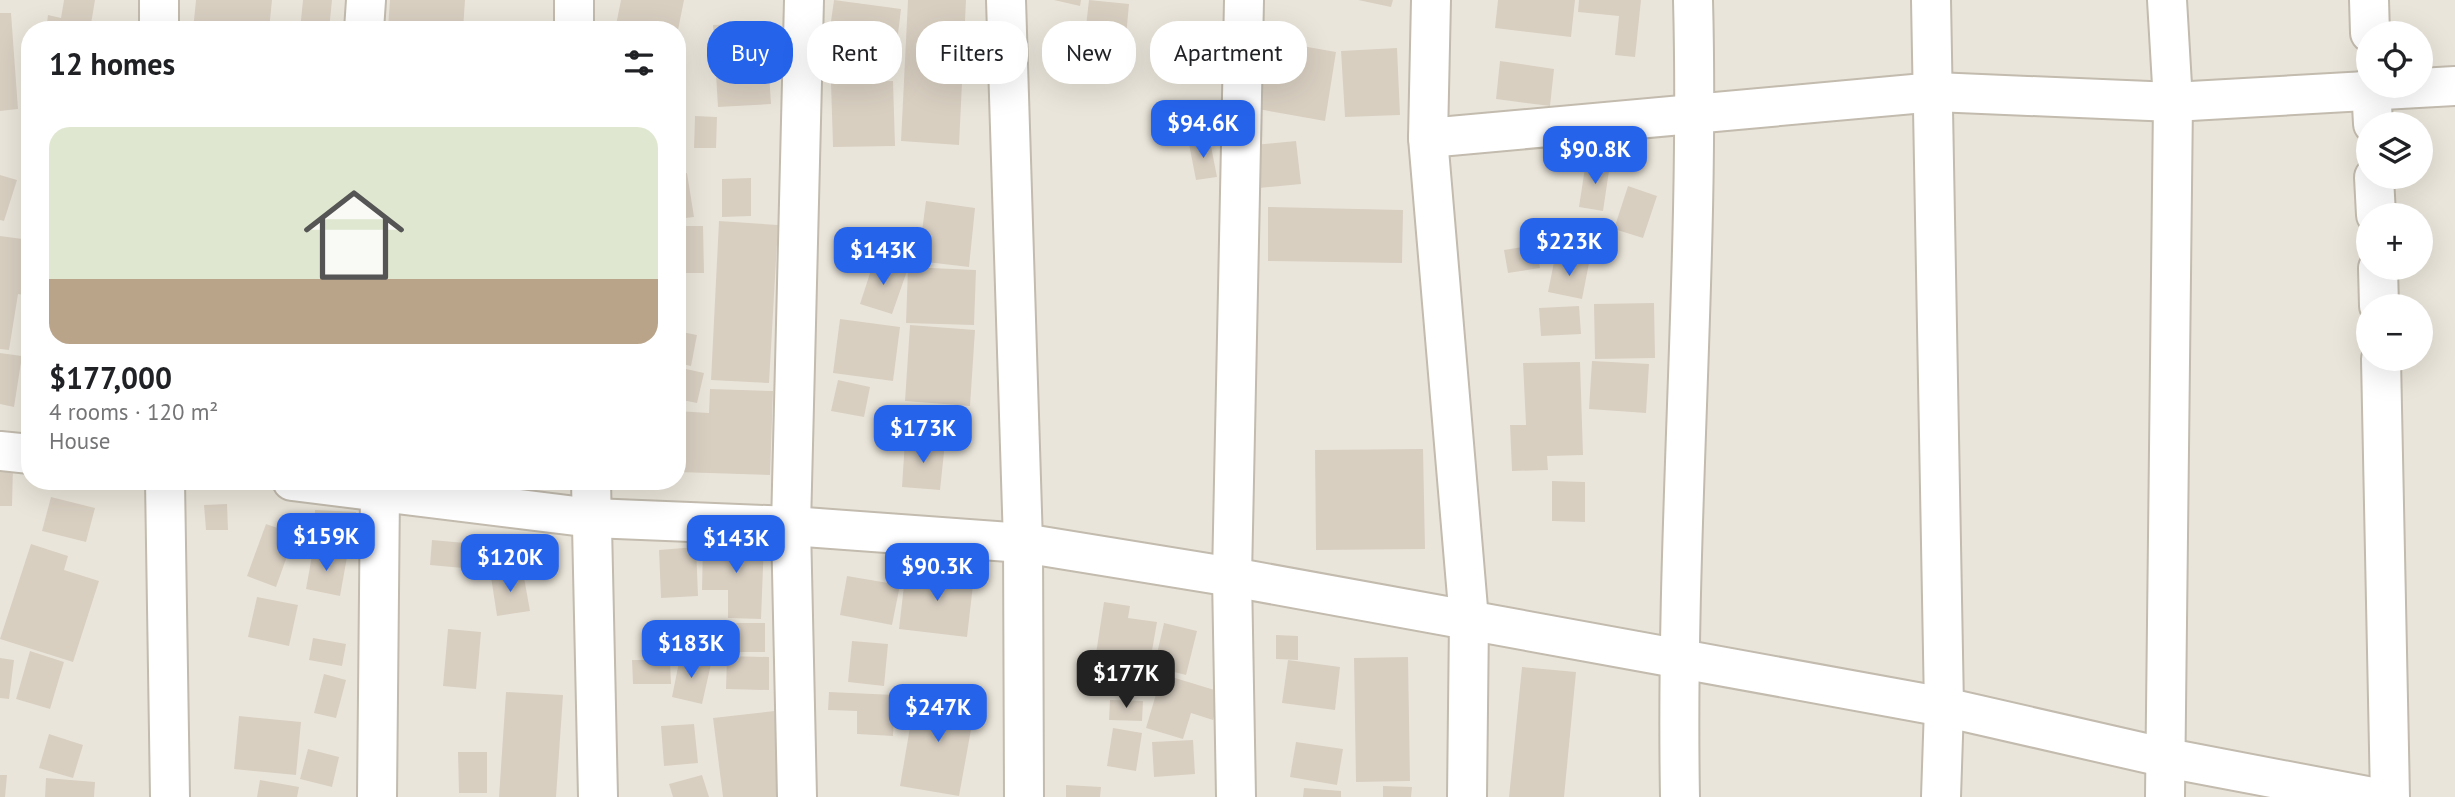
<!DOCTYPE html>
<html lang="en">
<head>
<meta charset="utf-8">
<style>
  :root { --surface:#fff; --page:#f2f2f2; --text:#202124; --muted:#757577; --accent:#2563eb }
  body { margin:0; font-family:"PT Sans",sans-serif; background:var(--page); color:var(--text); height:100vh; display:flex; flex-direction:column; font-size:26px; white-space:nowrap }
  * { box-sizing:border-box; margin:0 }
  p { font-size:23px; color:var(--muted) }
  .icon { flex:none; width:38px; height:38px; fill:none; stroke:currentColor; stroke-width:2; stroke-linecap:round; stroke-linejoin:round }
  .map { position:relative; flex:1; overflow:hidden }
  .drawer { position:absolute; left:21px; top:21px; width:665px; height:469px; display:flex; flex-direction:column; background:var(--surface); border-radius:28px; box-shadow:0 7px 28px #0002 }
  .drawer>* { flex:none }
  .hud { position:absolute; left:707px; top:21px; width:665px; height:63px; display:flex; gap:14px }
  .tools { position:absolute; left:2356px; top:21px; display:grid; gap:14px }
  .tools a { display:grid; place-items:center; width:77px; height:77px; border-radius:50%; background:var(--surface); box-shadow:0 7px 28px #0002; font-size:35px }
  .price { position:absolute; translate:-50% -60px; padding:0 16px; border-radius:14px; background:var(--accent); color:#fff; font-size:23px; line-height:46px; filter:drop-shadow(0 2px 4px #0008) }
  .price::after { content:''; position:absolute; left:50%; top:42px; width:21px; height:16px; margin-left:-10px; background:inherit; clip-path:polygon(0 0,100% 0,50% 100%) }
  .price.selected { background:#222; color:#fff }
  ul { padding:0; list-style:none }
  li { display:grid; align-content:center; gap:14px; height:371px; padding:0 28px }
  li span { display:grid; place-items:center; height:217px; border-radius:21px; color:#555 }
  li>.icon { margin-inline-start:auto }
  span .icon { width:126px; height:126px; fill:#fffc; stroke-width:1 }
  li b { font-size:30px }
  h2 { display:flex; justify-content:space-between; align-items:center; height:84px; padding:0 28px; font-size:30px }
  .chip { padding:0 24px; border-radius:28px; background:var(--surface); box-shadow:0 7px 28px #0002; font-size:24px; line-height:63px }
  .chip.selected { background:var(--accent); color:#fff }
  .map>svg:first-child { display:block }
</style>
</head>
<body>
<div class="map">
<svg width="2455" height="797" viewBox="0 0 2455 797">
  <rect width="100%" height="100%" fill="#f6f3ec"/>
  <!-- residential -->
  <path fill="#eae5da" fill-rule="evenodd" d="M0,0H2455V797H0ZM30,30H677V481H30ZM2368,33H2420V86H2368ZM2368,124H2420V177H2368ZM2368,215H2420V268H2368ZM2368,306H2420V359H2368Z"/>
  <!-- building -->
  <g fill="#d8cfc1">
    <path d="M64,0H95L90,30H46L48,15L61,18Z"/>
    <path d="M196,0H272L269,30H193Z"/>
    <path d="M303,0H332L329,30H300Z"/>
    <path d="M390,0H465L463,30L388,28Z"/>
    <path d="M621,0H684L678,30H615Z"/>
    <path d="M834,0L901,9L894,67L826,57Z"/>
    <path d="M908,0H966L959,145L901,141Z"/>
    <path d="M1054,0H1081L1080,6Z"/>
    <path d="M1089,0L1129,4L1125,47L1084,44Z"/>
    <path d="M1358,0H1393L1391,7Z"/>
    <path d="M1498,0H1575L1571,37L1495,28Z"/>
    <path d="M1579,0H1641L1635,57L1615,55L1619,16L1578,12Z"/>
    <path d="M0,13H11L18,109L0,111Z"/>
    <path d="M766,22L771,104L718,107L713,25Z"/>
    <path d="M1302,46L1336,52L1325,121L1258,109L1267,60L1299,66Z"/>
    <path d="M1397,48L1400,115L1345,117L1341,51Z"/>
    <path d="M1500,61L1554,69L1550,106L1496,99Z"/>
    <path d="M893,81L895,146L833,147L831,82Z"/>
    <path d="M677,113L686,114V171H677Z"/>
    <path d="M695,116L717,117L716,148H694Z"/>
    <path d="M1210,141L1217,177L1196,180L1189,144Z"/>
    <path d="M1296,141L1301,184L1259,188L1255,145Z"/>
    <path d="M1586,161L1610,164L1603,211L1579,207Z"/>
    <path d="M687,173L694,217L677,219V175Z"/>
    <path d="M0,175L17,180L4,221L0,220Z"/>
    <path d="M751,178V216L722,217V179Z"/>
    <path d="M1628,186L1657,196L1643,238L1614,229Z"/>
    <path d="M926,201L975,208L969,267L918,261Z"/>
    <path d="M1268,207L1403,210L1402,263L1268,261Z"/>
    <path d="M719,221L778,225L769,383L711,380Z"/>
    <path d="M677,226H703L704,273H677Z"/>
    <path d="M0,236L30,240V296L18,294L9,350L0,349Z"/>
    <path d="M1536,245L1540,268L1508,273L1504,250Z"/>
    <path d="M1555,257L1589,263L1582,299L1548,292Z"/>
    <path d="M874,261L907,271L892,314L860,304Z"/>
    <path d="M908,267L976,270L974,325L906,323Z"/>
    <path d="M1654,303L1655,358L1595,359L1594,304Z"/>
    <path d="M1579,306L1581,334L1541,336L1539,308Z"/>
    <path d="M840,319L900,327L893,381L833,373Z"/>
    <path d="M910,325L975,330L970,406L905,401Z"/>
    <path d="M677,331L697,335L691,366L677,363Z"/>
    <path d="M0,353L22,356L14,407L0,404Z"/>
    <path d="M1592,361L1649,364L1646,413L1589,409Z"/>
    <path d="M1580,362L1583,455L1547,456L1548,470L1512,471L1510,425H1526L1523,363Z"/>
    <path d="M677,367L704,373L697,403L677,399Z"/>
    <path d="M838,380L870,387L864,417L831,411Z"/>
    <path d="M710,389L773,391L770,475L677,472V411L709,413Z"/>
    <path d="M905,440L945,443L940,490L902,487Z"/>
    <path d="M1423,449L1425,549L1316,550L1315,450Z"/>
    <path d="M0,467L13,468L12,506H0Z"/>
    <path d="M1552,481L1585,482V522L1552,521Z"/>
    <path d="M51,497L95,508L86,542L42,531Z"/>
    <path d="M227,504L228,530H206L204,505Z"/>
    <path d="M315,510L356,512L355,551L314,549Z"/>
    <path d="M266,524L295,534L276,587L247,576Z"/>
    <path d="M432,540L476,544L474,569L430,565Z"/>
    <path d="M703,541L764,542L761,619L728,618V590H702Z"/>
    <path d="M31,544L68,556L64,570L99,581L73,662L0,639Z"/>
    <path d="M696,547L698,596L661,598L659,550Z"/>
    <path d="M313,550L347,557L340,596L306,589Z"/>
    <path d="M906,568L974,576L967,637L899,629Z"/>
    <path d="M523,572L530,611L497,616L491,577Z"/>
    <path d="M847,576L900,585L892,625L840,615Z"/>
    <path d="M257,597L298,605L289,646L248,637Z"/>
    <path d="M1104,602L1130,606L1128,618L1157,622L1149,668L1095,660Z"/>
    <path d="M707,623H765V652H708Z"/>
    <path d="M1164,623L1197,631L1186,675L1154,667Z"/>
    <path d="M448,629L481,632L476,689L443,686Z"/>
    <path d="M1276,635L1298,636V660L1276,659Z"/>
    <path d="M313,638L346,644L342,666L309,660Z"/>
    <path d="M852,641L888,644L884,686L848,682Z"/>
    <path d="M30,651L64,662L50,709L16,699Z"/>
    <path d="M727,656L769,657V690L726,689Z"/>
    <path d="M680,657L711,664L702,704L672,697Z"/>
    <path d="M1408,657L1410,781L1356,782L1354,658Z"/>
    <path d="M0,658L14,660L9,699L0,698Z"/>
    <path d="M632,660H670L671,684H633Z"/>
    <path d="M1288,660L1340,667L1335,710L1282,703Z"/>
    <path d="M1522,667L1576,672L1564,797H1509Z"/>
    <path d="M324,674L346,680L336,718L314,713Z"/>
    <path d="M1162,674L1221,692L1213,720L1191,713L1183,739L1146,728Z"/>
    <path d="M506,692L563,695L556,797H499Z"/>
    <path d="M829,692L895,695L893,736L857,734V711L828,710Z"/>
    <path d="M916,692L976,702L959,796L900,786Z"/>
    <path d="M1110,700L1143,701L1142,721L1109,720Z"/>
    <path d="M774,711L784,797H723L713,718Z"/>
    <path d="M239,716L301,722L296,775L234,769Z"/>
    <path d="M694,724L698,763L664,766L661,726Z"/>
    <path d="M1113,728L1142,733L1136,771L1107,766Z"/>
    <path d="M49,734L83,745L73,778L39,768Z"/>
    <path d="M1193,740L1195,774L1154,777L1152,742Z"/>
    <path d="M1296,742L1343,749L1337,785L1290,777Z"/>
    <path d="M308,749L339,757L332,787L300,779Z"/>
    <path d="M458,752H487V793H459Z"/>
    <path d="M0,775H7L5,797H0Z"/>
    <path d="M702,775L709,797H673L669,784Z"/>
    <path d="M46,778L95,782L94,797H45Z"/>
    <path d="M260,780L299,787L297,797H257Z"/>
    <path d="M1066,785L1101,787L1100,797H1066Z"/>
    <path d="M1383,786L1412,787L1411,797H1383Z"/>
    <path d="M1304,788L1341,791V797H1303Z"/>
  </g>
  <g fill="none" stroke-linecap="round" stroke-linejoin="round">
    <!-- minor casing -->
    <g stroke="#c2bbae" stroke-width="42">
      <g id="minor">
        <path d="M159,0V30"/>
        <path d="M1006,0L1023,543L1024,797"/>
        <path d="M1431,0L1428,138L1469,620L1467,797"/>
        <path d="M1931,0L1944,707L1941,797"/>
        <path d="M2369,0L2370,33"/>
        <path d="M364,30L366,0"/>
        <path d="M574,30V0"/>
        <path d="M2371,86L2373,124"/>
        <path d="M1428,138L1935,92L2173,102L2455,86"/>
        <path d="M2374,177L2376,215"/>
        <path d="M2378,268L2379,306"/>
        <path d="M2381,359L2390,797"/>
        <path d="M0,451L30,454"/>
        <path d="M165,481L170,797"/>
        <path d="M292,481L592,518L791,526L1023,543L1232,577L1944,707L2167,758L2372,797"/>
        <path d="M591,481L598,797"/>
        <path d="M377,797L380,492"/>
        <path d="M797,797L791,526L804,0"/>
        <path d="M1236,797L1232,577L1244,0"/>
        <path d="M1680,797C1675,531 1700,265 1693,0"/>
        <path d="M2165,797L2173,102L2167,0"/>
      </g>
    </g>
    <!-- minor -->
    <use href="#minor" stroke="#fff" stroke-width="38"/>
  </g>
</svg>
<div class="tools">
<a><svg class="icon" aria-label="locate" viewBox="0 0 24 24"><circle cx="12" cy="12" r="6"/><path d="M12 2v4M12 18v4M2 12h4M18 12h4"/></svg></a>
<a><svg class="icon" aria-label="layers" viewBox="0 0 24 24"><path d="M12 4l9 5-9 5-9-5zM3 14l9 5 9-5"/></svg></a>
<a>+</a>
<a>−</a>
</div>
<b class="price" style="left:1203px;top:160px">$94.6K</b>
<b class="price" style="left:1595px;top:186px">$90.8K</b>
<b class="price" style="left:1569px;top:278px">$223K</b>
<b class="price" style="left:883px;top:287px">$143K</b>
<b class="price" style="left:923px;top:465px">$173K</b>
<b class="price" style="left:326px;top:573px">$159K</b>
<b class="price" style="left:736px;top:575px">$143K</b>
<b class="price" style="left:510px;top:594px">$120K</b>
<b class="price" style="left:937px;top:603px">$90.3K</b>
<b class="price" style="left:691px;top:680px">$183K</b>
<b class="price selected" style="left:1126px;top:710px">$177K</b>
<b class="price" style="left:938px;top:744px">$247K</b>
<div class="hud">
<a class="chip selected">Buy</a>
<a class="chip">Rent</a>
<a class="chip">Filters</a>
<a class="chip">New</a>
<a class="chip">Apartment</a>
</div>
<section class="drawer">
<h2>12 homes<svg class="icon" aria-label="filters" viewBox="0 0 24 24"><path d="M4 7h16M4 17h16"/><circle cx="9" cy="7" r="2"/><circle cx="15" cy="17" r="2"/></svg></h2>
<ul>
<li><span style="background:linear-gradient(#dfe7d0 70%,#b9a48a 0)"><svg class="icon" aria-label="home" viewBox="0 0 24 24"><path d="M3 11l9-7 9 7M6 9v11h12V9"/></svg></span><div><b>$177,000</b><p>4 rooms · 120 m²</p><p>House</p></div></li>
</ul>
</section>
</div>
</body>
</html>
